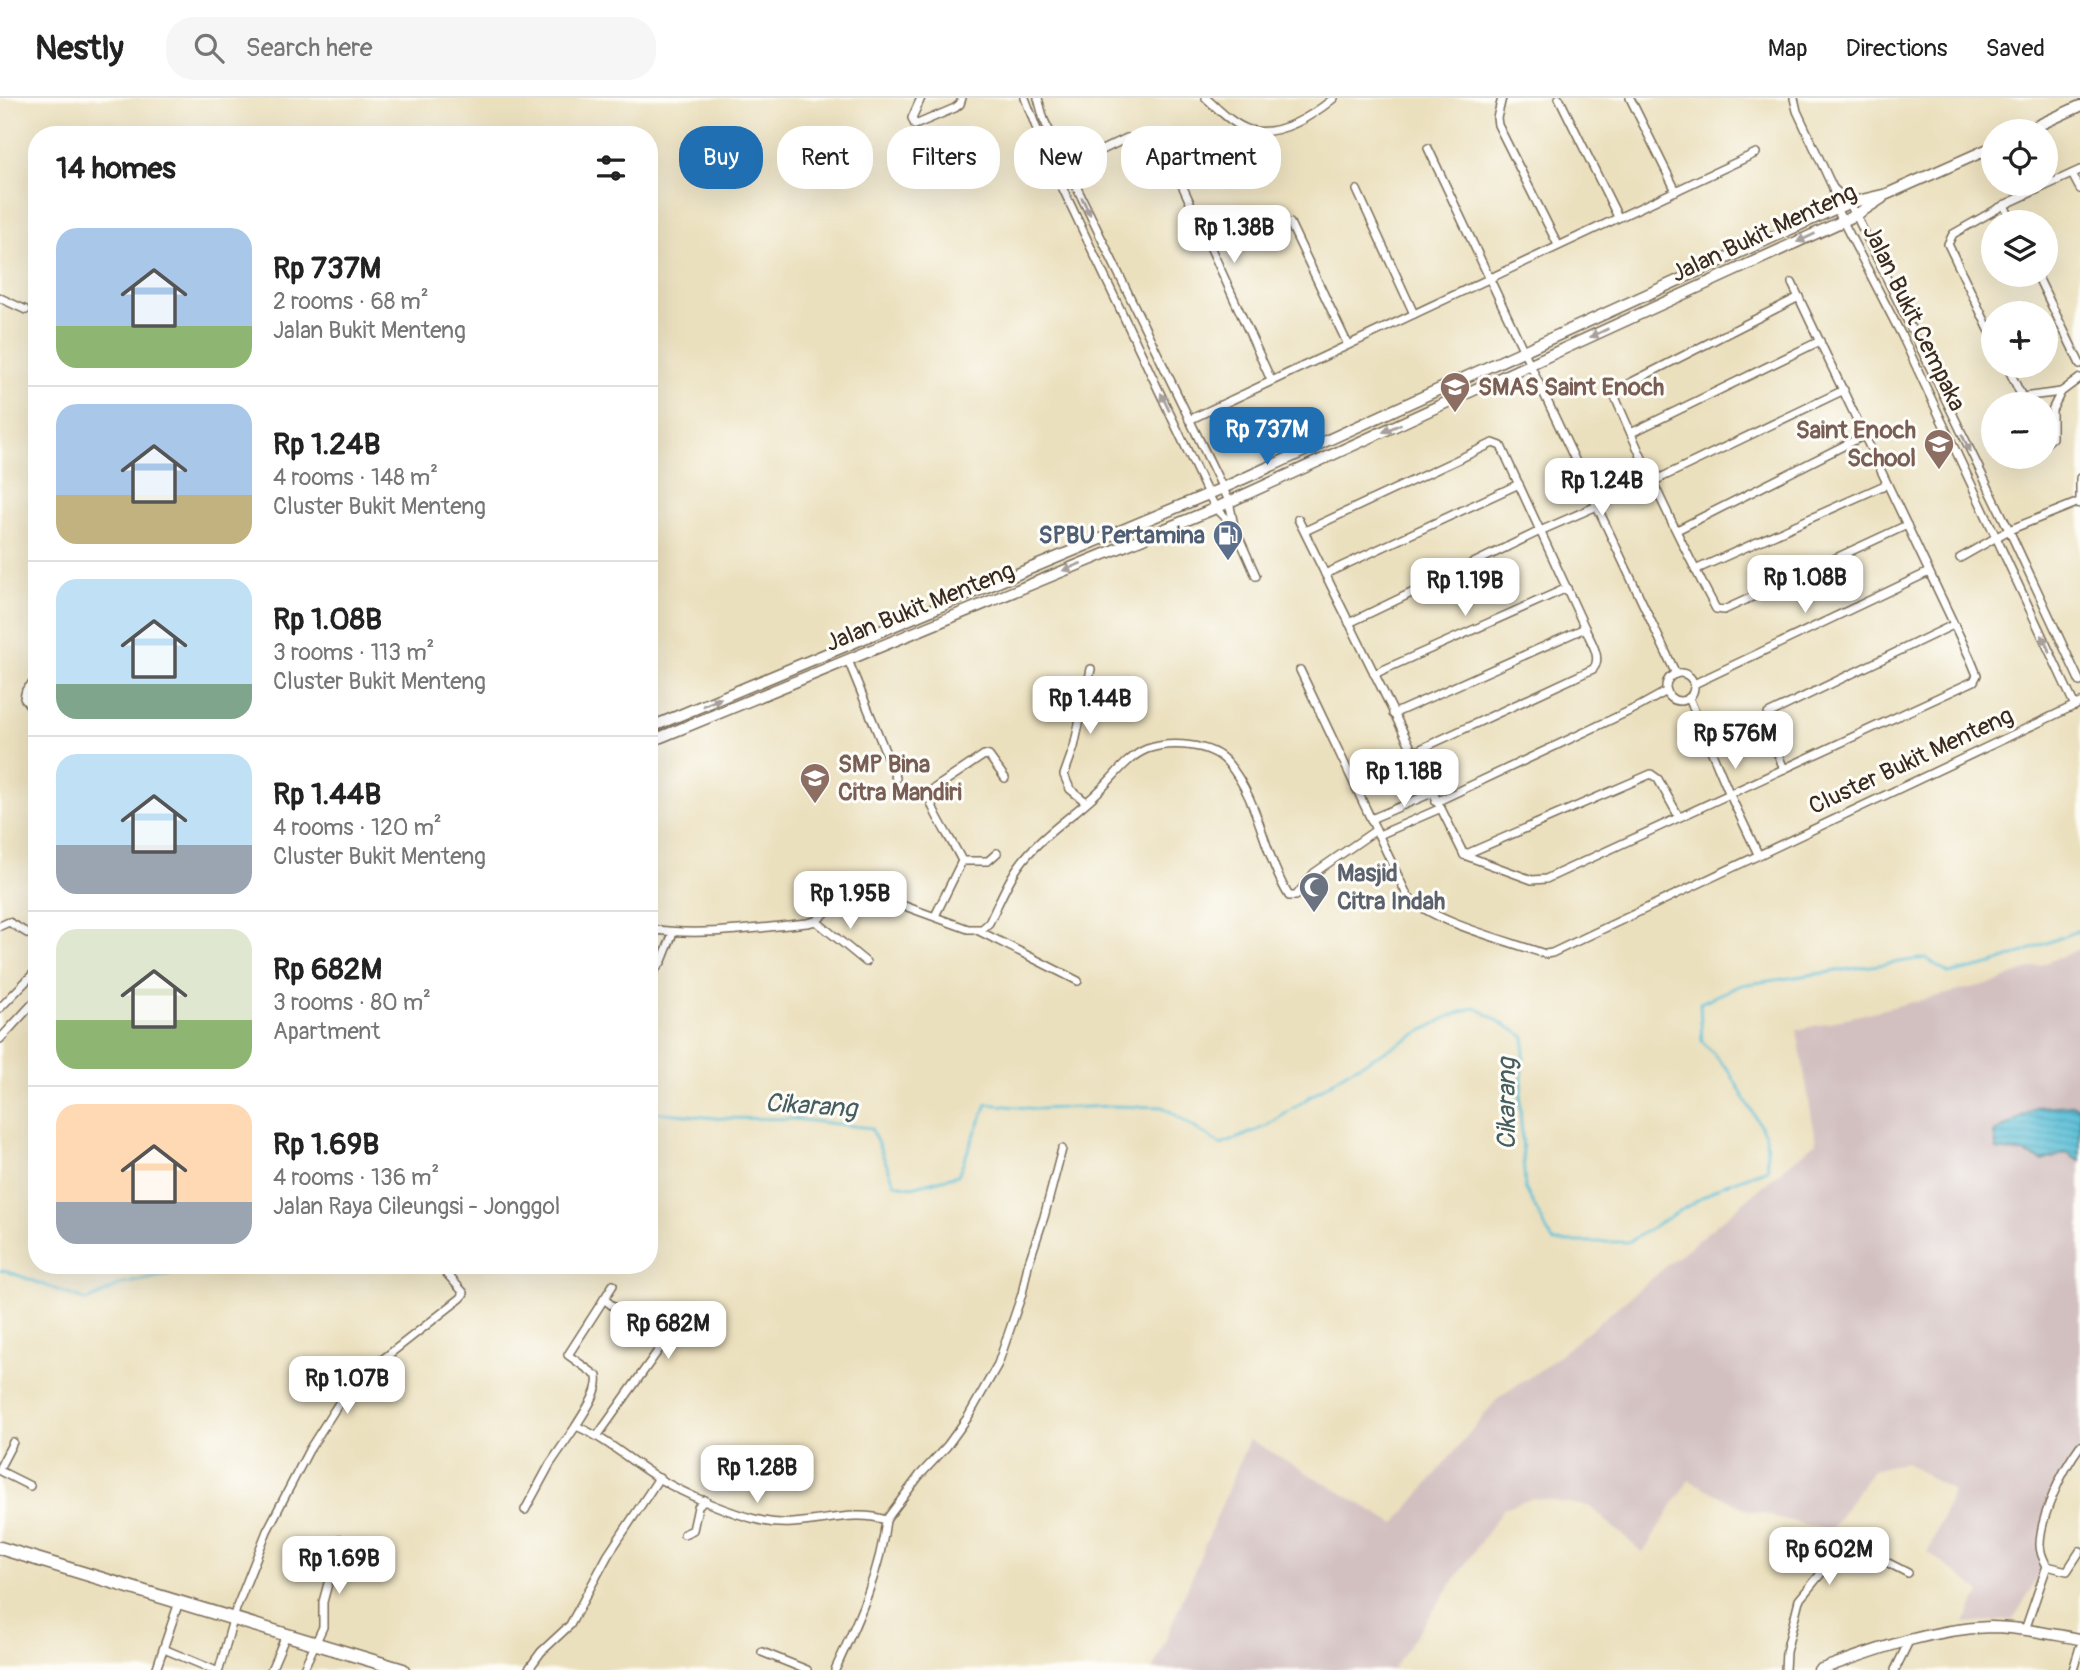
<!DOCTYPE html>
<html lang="en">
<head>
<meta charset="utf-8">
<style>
  :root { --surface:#fff; --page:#f6f6f6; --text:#222; --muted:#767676; --line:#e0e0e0; --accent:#1f6fb2 }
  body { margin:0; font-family:Pangolin,sans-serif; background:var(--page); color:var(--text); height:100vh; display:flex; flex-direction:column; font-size:26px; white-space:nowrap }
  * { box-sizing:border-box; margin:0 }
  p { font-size:23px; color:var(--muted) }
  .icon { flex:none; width:38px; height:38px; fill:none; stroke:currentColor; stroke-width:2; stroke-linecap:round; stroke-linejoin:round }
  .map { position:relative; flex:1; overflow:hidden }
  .sheet { position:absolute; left:28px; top:28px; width:630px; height:1148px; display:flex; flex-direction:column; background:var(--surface); border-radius:28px; box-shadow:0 7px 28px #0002 }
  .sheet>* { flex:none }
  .top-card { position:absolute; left:679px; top:28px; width:665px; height:63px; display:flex; gap:14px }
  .controls { position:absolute; left:1981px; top:21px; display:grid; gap:14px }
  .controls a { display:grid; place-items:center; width:77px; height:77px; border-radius:50%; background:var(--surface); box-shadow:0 7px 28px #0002; font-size:35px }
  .price { position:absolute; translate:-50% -60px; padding:0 16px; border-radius:14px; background:#fff; color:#222; font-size:23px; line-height:46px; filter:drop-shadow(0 2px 4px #0008) }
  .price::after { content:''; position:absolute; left:50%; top:42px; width:21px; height:16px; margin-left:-10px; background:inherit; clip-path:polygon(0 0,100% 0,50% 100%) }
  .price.active { background:var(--accent); color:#fff }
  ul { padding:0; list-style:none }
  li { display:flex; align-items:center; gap:21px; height:175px; padding:0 28px }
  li+li { border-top:2px solid var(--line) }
  li span { display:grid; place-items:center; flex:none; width:196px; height:140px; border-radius:21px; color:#555 }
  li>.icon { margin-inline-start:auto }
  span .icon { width:84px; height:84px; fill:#fffc; stroke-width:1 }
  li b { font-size:30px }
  h2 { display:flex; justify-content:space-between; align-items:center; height:84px; padding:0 28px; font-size:30px }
  .tag { padding:0 24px; border-radius:28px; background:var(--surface); box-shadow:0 7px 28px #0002; font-size:24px; line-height:63px }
  .tag.active { background:var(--accent); color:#fff }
  header { display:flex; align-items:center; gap:42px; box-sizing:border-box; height:98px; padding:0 35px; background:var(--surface); border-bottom:2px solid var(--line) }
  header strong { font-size:33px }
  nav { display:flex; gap:38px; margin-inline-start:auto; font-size:24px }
  .search { width:490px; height:63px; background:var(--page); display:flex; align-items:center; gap:18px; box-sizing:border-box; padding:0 24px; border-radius:28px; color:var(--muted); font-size:26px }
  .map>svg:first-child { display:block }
</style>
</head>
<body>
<header>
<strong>Nestly</strong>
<div class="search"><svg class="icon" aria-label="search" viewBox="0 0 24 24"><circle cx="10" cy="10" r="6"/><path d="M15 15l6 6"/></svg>Search here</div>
<nav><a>Map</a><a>Directions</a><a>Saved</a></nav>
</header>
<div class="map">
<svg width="2080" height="1572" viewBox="0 0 2080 1572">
  <defs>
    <pattern id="water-rules" width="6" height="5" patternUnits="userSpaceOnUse" patternTransform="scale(1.75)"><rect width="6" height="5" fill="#5abfd8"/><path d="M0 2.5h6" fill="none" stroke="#4c9baf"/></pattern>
  </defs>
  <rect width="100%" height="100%" fill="#fdfcf7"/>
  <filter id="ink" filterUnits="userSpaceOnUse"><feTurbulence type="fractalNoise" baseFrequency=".0143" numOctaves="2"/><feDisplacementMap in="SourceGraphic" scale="14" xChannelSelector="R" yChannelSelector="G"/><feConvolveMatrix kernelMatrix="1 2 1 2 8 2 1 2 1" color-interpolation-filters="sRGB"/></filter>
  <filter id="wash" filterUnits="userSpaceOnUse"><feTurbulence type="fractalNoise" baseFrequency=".00686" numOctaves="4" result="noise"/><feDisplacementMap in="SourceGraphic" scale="28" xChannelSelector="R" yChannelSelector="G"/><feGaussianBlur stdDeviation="1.57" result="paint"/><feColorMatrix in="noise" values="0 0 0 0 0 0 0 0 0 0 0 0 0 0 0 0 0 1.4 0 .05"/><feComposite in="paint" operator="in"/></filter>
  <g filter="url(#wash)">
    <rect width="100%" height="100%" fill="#ebe0be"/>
    <!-- industrial -->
    <path fill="#d2bfc0" d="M2080,851V1351L2064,1378L2042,1429L2039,1448L2042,1472L2013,1522L1964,1525L1981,1494L1928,1454L1953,1393L1904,1364L1872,1372L1830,1433L1748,1412L1689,1382L1643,1455L1589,1408L1534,1400L1504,1410L1392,1572H1153L1249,1341L1395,1426L1499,1299L1545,1269L1816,1044L1797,932L2000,883Z"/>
    <!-- water -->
    <path fill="url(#water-rules)" stroke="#4a747b" stroke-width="2" d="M2073,1007L2080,1010V1063L2066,1055L2043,1063L2024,1055L1997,1052L1994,1035L2038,1009Z"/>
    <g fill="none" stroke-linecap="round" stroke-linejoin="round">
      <!-- stream -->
      <g stroke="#5abfd8" stroke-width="2.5">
        <path d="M649,1007L657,1014L715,1020L794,1021L871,1030L895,1086L912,1089L958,1077L987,1006L1038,1011L1111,1008L1163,1009L1221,1047L1267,1028L1348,973L1448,919L1475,909L1525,939L1520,1008L1525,1090L1553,1144H1628L1723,1087L1768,1071L1766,1038L1729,973L1702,943L1700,905L1741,887L1926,860L1949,876L1993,866L2080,832"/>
        <path d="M0,1173L4,1172L87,1203L123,1186L214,1167"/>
      </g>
    </g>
  </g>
  <g filter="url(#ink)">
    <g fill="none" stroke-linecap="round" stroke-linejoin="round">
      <!-- street casing -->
      <g stroke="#796a56" stroke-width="10">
        <g id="street">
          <path d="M921,0L912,20L915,27L955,10L960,6L962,0"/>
          <path d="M1025,0L1045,53L1208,396L1216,410L1234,428"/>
          <path d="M1038,0L1044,22L1229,403L1234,428L1256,478"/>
          <path d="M1206,0C1218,11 1233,27 1250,32C1279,39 1312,18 1334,0"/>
          <path d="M1502,0L1497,20L1498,27L1558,147"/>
          <path d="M1559,0L1618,119"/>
          <path d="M1630,0L1676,93"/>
          <path d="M1794,0L1797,13L1833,90L1836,110L1902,238L2075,608"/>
          <path d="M1428,50L1676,576"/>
          <path d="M1171,63L1271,282"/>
          <path d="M1067,69L1127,40"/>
          <path d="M2072,76L2080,91"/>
          <path d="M1834,91L1849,105L1856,117L2009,432L2080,584"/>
          <path d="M1357,92L1414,216"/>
          <path d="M2004,107L2012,124"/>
          <path d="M1290,125L1348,247"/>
          <path d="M2037,177L2080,266"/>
          <path d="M1799,199L1618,291L1615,299C1646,371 1679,442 1716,511L1724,512L1907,427"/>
          <path d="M0,200L26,212"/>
          <path d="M1993,240L1948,146L1953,136L2004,107L2080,72"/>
          <path d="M2007,268L2022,299L2061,294L2080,280"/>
          <path d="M1189,322L1756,55"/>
          <path d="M1631,335L1820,243"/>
          <path d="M2046,345L2052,340V312L2061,294"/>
          <path d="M2080,380V406"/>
          <path d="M1298,421L1464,757L1532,782L1546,781L1974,583L1977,577L1970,560L1792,185"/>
          <path d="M1677,432L1865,337"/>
          <path d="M1305,433L1493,345L1501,348L1585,530C1590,542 1603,560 1593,571L1412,655"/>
          <path d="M1960,460L2009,432L2079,404"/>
          <path d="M1695,472L1887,386"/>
          <path d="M1325,476L1519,386"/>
          <path d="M1349,525L1540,433L1654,383L1844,292"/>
          <path d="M848,562L896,680"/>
          <path d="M1300,572L1407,797C1428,823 1512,844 1545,856L1552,855L2080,605"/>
          <circle cx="1680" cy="589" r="14"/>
          <path d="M1374,576L1567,490"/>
          <path d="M37,581L26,592L24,600L37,617"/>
          <path d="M1694,586L1929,474"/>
          <path d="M1689,600L1730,697L1758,756"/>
          <path d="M1393,616L1585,530"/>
          <path d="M1784,671L1766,628L1768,616L1953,527"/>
          <path d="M1086,704L1070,691L1064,677L1074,649L1091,571"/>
          <path d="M1436,704L1640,608L1667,593"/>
          <path d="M1371,721L1432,695"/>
          <path d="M1379,737L1439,711"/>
          <path d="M1464,757L1651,676L1658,681L1679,719"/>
          <path d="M962,763C953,743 929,712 929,694L984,657L989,658L1005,680"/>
          <path d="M935,818L962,763H988L997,755"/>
          <path d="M816,823L866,864"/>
          <path d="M0,828L9,824L37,841"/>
          <path d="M649,831C701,839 756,830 807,825L816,823L839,803L851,801L899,806L968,831H982L989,825C998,807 1006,786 1018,769C1041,736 1076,717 1103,689C1116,676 1129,658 1147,651C1170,643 1210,645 1227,664C1260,702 1263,756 1289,798H1296L1314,775L1376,732"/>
          <path d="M977,832L1078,883"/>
          <path d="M649,880L662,863L673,835"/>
          <path d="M0,910L37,872"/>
          <path d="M0,941L37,901"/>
          <path d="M576,1328C584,1314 600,1294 597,1278L568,1257L613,1187"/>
          <path d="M598,1337L660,1250L659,1245L604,1201"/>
          <path d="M0,1369L13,1344"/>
          <path d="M0,1373L30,1388"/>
          <path d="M525,1412L550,1366L576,1328C607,1341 630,1363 658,1380C686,1397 731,1416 763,1423C804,1432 849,1409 886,1422C880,1476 857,1524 835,1572"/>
          <path d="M886,1422L919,1378L947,1348L968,1319L998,1266L1022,1196L1028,1167L1044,1119L1062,1051"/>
          <path d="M684,1436L693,1432L698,1409L705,1402"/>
          <path d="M2047,1468L2067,1473L2080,1453"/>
          <path d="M2025,1532L2047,1468C2043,1461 2040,1455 2040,1447C2040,1418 2063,1371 2080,1348"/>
          <path d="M164,1551L214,1572"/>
          <path d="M762,1554L807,1572"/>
          <path d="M156,1572L179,1504"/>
          <path d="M219,1572L236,1511L267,1433L309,1352L346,1294L355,1283L461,1200L464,1195L439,1167"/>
          <path d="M271,1572L286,1537"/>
          <path d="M303,1572L323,1529V1504L340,1441"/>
          <path d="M528,1572L541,1554L570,1527L608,1457L659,1380"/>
          <path d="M1785,1572L1786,1554L1799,1502L1847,1444L1908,1475"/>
          <path d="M1895,1572L1910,1541"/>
          <path d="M2073,1572L2080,1549"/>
        </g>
      </g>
      <!-- secondary casing -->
      <g stroke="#796a56" stroke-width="13">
        <g id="secondary">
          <path d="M2026,33L2080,8"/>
          <path d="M649,630L1223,390L1830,113L1849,105L1887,96L1993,49"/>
          <path d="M649,644L1216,410L1856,117L1882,100"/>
          <path d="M1819,1572C1875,1552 1930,1531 1990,1529C2020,1529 2050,1536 2080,1541"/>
        </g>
      </g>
      <!-- primary casing -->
      <g stroke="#796a56" stroke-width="15">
        <path id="primary" d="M0,1450L403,1572"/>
      </g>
      <!-- street -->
      <use href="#street" stroke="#fff" stroke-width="7"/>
      <!-- secondary -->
      <use href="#secondary" stroke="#fff" stroke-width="10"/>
      <!-- primary -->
      <use href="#primary" stroke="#fff" stroke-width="12"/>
    </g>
    <!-- one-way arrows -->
    <defs><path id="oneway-solid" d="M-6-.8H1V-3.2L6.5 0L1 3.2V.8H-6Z" transform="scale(1.75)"/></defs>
    <g fill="#a79f9a">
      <use href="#oneway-solid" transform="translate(1086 108) rotate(64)"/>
      <use href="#oneway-solid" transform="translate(1806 140) rotate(155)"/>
      <use href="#oneway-solid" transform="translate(1599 235) rotate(155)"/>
      <use href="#oneway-solid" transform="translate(1165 304) rotate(-115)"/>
      <use href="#oneway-solid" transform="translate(1392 330) rotate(156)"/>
      <use href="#oneway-solid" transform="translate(1966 345) rotate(64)"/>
      <use href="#oneway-solid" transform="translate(1072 469) rotate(158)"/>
      <use href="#oneway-solid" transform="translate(2046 546) rotate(-115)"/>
      <use href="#oneway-solid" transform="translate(712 604) rotate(-23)"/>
    </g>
  </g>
  <!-- icons -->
  <defs>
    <g id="school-pin" transform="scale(1.575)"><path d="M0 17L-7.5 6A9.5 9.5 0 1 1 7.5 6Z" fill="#8d6e63" stroke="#fdfcf7"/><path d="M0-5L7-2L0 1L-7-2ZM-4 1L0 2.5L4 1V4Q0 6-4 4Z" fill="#fff"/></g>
    <g id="fuel-pin" transform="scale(1.575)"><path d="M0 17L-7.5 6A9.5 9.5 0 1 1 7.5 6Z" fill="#5c6f8a" stroke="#fdfcf7"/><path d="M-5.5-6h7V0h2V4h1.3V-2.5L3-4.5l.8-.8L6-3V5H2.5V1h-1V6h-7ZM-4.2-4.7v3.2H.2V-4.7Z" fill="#fff"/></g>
    <g id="mosque-pin" transform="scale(1.575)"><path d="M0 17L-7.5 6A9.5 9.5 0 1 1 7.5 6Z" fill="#6b7280" stroke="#fdfcf7"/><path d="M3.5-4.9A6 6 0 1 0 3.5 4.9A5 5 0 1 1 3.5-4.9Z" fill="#fff"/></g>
  </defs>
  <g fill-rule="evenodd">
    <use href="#school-pin" x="1455" y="289"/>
    <use href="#school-pin" x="1939" y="346"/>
    <use href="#fuel-pin" x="1228" y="437"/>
    <use href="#school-pin" x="815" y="680"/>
    <use href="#mosque-pin" x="1314" y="789"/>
  </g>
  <g text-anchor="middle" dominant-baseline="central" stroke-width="6" stroke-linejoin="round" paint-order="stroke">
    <!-- street labels -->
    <g font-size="24" fill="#3b2a1e" stroke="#fdfcf7">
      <text transform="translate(1764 135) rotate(-25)">Jalan Bukit Menteng</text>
      <text transform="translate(1914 220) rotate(64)">Jalan Bukit Cempaka</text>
      <text transform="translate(920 509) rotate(-22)">Jalan Bukit Menteng</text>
      <text transform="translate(1911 663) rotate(-25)">Cluster Bukit Menteng</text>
    </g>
    <!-- education labels -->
    <g font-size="24" font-weight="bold" fill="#785e54" stroke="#fdfcf7" text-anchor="start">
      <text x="1478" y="289">SMAS Saint Enoch</text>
      <text x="1916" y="332" text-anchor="end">Saint Enoch<tspan x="1916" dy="28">School</tspan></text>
      <text x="838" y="666">SMP Bina<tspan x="838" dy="28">Citra Mandiri</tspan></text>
    </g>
    <!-- service labels -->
    <g font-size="24" font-weight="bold" fill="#4e5e75" stroke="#fdfcf7" text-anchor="end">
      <text x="1205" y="437">SPBU Pertamina</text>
    </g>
    <!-- worship labels -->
    <g font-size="24" font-weight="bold" fill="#5b616d" stroke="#fdfcf7" text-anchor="start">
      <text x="1337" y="775">Masjid<tspan x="1337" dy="28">Citra Indah</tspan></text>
    </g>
    <!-- water labels -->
    <g font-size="26" font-style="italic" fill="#465e5f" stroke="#fdfcf7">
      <text transform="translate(1507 1006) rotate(-90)">Cikarang</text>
      <text transform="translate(811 1008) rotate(4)">Cikarang</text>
    </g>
  </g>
</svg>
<div class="controls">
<a><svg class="icon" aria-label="locate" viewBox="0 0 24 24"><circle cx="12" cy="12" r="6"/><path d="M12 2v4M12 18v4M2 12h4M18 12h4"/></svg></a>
<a><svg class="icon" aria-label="layers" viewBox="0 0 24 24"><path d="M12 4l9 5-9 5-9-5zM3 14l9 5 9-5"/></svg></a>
<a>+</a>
<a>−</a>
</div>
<b class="price" style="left:1234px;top:167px">Rp 1.38B</b>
<b class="price active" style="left:1267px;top:369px">Rp 737M</b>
<b class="price" style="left:1602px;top:420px">Rp 1.24B</b>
<b class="price" style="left:1805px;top:517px">Rp 1.08B</b>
<b class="price" style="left:1465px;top:520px">Rp 1.19B</b>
<b class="price" style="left:1090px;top:638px">Rp 1.44B</b>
<b class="price" style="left:1735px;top:673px">Rp 576M</b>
<b class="price" style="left:1404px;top:711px">Rp 1.18B</b>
<b class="price" style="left:850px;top:833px">Rp 1.95B</b>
<b class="price" style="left:668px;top:1263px">Rp 682M</b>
<b class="price" style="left:347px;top:1318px">Rp 1.07B</b>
<b class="price" style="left:757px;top:1407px">Rp 1.28B</b>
<b class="price" style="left:1829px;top:1489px">Rp 602M</b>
<b class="price" style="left:339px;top:1498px">Rp 1.69B</b>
<div class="top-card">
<a class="tag active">Buy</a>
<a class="tag">Rent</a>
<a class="tag">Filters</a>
<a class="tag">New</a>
<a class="tag">Apartment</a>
</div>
<section class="sheet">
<h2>14 homes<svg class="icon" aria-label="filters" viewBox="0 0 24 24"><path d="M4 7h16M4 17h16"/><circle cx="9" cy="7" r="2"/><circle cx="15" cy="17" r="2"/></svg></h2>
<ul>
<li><span style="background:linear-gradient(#a9c7e8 70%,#8fb573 0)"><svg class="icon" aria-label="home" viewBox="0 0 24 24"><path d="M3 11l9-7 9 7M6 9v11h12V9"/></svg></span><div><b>Rp 737M</b><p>2 rooms · 68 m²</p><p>Jalan Bukit Menteng</p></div></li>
<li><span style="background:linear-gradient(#a9c7e8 65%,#c2b280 0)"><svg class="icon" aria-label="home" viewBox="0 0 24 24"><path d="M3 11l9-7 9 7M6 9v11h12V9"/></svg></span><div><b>Rp 1.24B</b><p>4 rooms · 148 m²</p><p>Cluster Bukit Menteng</p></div></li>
<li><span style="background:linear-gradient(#bfe0f5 75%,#7fa58c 0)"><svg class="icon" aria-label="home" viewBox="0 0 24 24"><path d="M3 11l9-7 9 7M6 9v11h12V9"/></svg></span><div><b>Rp 1.08B</b><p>3 rooms · 113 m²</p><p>Cluster Bukit Menteng</p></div></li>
<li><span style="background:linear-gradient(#bfe0f5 65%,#9aa5b1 0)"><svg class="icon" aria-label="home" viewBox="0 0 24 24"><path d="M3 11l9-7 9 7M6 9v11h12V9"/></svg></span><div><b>Rp 1.44B</b><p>4 rooms · 120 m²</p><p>Cluster Bukit Menteng</p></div></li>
<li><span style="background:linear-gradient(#dfe7d0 65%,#8fb573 0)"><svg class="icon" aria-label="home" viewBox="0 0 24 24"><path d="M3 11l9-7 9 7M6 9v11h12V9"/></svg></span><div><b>Rp 682M</b><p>3 rooms · 80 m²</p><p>Apartment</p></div></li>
<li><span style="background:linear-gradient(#ffd9b3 70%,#9aa5b1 0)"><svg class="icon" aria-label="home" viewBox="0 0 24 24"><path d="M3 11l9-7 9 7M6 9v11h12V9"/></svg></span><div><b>Rp 1.69B</b><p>4 rooms · 136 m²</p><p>Jalan Raya Cileungsi - Jonggol</p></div></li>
</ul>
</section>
</div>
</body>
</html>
